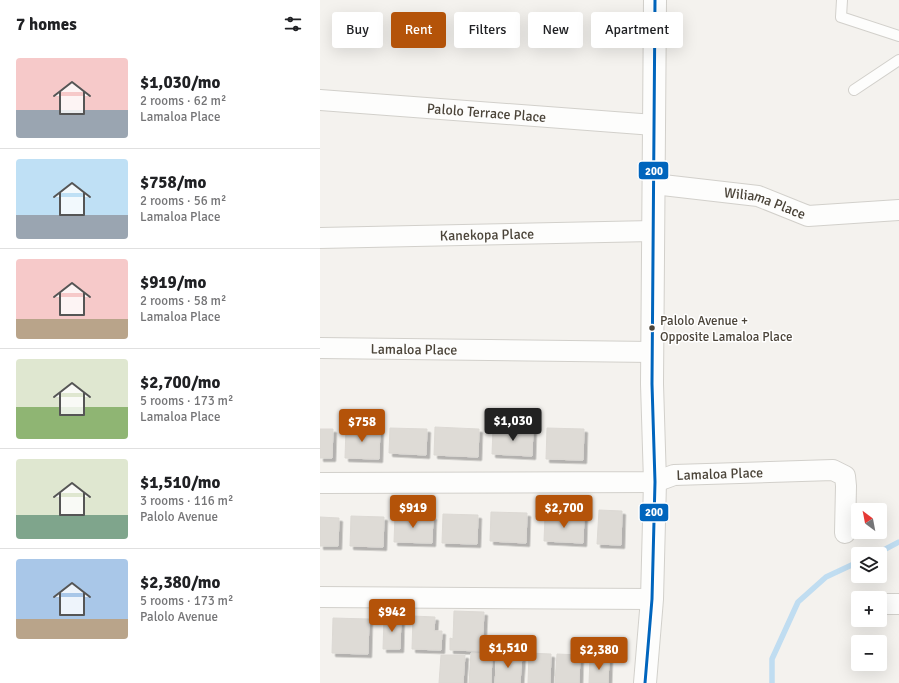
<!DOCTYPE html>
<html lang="en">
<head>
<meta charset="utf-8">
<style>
  :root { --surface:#fff; --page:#f2f2f2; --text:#202124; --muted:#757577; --line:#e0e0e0; --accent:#b45309 }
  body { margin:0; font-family:Signika,sans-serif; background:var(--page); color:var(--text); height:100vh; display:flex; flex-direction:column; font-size:15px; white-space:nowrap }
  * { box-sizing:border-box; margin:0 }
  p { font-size:13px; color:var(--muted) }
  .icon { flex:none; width:22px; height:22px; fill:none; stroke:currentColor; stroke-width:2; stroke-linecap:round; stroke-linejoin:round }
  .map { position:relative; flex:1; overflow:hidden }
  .drawer { display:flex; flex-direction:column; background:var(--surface); width:320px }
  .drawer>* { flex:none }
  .hud { position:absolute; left:12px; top:12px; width:380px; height:36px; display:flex; gap:8px }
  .needle { width:26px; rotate:328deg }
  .tools { position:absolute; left:531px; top:503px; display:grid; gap:8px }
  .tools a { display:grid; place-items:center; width:36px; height:36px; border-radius:4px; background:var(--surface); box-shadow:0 4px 16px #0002; font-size:20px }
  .price { position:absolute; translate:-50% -34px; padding:0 9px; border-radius:4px; background:var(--accent); color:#fff; font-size:13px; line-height:26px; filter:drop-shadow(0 1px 2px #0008) }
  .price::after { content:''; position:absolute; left:50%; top:24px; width:12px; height:9px; margin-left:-6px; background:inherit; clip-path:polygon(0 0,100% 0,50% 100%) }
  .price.active { background:#222; color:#fff }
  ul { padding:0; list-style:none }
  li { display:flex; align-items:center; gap:12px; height:100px; padding:0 16px }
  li+li { border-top:1px solid var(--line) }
  li span { display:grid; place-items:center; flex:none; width:112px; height:80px; border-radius:4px; color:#555 }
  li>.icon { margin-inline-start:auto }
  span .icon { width:48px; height:48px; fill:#fffc; stroke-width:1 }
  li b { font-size:17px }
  h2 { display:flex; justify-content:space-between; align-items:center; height:48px; padding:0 16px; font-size:17px }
  .chip { padding:0 14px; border-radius:4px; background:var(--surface); box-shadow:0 4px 16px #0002; font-size:14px; line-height:36px }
  .chip.active { background:var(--accent); color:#fff }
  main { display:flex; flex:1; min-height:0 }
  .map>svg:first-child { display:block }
</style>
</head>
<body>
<main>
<section class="drawer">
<h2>7 homes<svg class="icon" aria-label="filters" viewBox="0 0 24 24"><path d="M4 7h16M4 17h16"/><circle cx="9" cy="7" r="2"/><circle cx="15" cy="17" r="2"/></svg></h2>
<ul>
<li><span style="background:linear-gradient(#f6c9c9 65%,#9aa5b1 0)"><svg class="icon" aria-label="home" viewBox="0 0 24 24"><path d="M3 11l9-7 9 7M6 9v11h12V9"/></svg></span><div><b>$1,030/mo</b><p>2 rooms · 62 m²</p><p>Lamaloa Place</p></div></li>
<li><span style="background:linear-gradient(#bfe0f5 70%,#9aa5b1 0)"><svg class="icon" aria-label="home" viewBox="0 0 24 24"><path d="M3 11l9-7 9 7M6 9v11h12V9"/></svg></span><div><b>$758/mo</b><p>2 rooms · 56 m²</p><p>Lamaloa Place</p></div></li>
<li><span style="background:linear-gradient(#f6c9c9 75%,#b9a48a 0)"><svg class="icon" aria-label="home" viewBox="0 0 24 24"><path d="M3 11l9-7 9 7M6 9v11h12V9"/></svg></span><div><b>$919/mo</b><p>2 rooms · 58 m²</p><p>Lamaloa Place</p></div></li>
<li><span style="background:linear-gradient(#dfe7d0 60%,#8fb573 0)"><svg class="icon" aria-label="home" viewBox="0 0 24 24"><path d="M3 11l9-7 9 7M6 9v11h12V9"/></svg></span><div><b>$2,700/mo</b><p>5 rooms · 173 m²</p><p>Lamaloa Place</p></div></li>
<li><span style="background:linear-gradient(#dfe7d0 70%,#7fa58c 0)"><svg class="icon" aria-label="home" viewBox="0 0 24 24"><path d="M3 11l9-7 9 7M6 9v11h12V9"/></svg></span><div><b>$1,510/mo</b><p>3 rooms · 116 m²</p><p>Palolo Avenue</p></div></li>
<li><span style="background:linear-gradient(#a9c7e8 75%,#b9a48a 0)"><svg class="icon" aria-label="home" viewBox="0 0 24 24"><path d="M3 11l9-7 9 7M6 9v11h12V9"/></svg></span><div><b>$2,380/mo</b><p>5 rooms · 173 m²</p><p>Palolo Avenue</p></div></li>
</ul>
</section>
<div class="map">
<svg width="579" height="683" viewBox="0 0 579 683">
  <defs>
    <filter id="shadow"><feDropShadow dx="3.5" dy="3.5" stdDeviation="0" flood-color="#0004"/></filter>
  </defs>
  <rect width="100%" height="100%" fill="#f4f2ee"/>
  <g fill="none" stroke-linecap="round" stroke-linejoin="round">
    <!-- stream -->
    <g stroke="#c0ddf1" stroke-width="5.5">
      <path d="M556,554L579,542"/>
      <path d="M452,683V659L478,602L506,577L538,562"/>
    </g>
  </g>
  <!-- building -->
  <g fill="#dedbd6" stroke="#dcd9d4" filter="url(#shadow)">
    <path d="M26,427L60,428L59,459L25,458Z"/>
    <path d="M115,427L159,429L158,457L114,455Z"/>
    <path d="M70,428L107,429L106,455L69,453Z"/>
    <path d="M173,428L213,429L212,456L172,454Z"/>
    <path d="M227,428L264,429L263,460L226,459Z"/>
    <path d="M0,429H13L12,458H0Z"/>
    <path d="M279,510L302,511L301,545L277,544Z"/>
    <path d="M171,512L207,513L206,543L170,541Z"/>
    <path d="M75,514L113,516L112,543L74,542Z"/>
    <path d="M123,514L158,515L157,544L122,543Z"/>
    <path d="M225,515L264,516L263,543L224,541Z"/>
    <path d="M31,516L64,517L63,547L30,546Z"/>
    <path d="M0,517L19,518L18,546H0Z"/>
    <path d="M134,611L164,612L162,651L130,650V638L133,639Z"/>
    <path d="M93,616L115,617L114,631H122L121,650L92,649Z"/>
    <path d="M64,617H81L80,649H63Z"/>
    <path d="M13,618L49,619L48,654L12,653Z"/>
    <path d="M151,653L172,654L171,683H149Z"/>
    <path d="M209,653L231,654L230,683H208Z"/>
    <path d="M177,654L202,655L200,683H175Z"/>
    <path d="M237,654L260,655L259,683H235Z"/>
    <path d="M121,655H145L143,683H119Z"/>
    <path d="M270,658L289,659L288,683H269Z"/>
  </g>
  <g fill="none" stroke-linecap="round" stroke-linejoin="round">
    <!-- service casing -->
    <g stroke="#d2d0cb" stroke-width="12">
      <g id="service">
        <path d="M522,0L521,17L579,36"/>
        <path d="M534,90L579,60"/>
      </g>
    </g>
    <!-- minor casing -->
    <g stroke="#d2d0cb" stroke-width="22">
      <g id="minor">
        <path id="s1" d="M0,100L334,125"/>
        <path id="s2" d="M334,184L438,196L488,216L579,210"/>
        <path id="s3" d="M0,238L333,231"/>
        <path id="s4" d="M0,348L332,352"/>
        <path id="s5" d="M0,483L335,482L354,475L513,470L525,476L526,486L525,533"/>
        <path d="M0,597L332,599"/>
        <path d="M560,604H579"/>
      </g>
    </g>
    <!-- tertiary casing -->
    <g stroke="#d2d0cb" stroke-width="24">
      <path id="tertiary" d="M325,683L332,599L335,482L332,384L335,0"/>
    </g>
    <!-- service -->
    <use href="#service" stroke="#fdfdfc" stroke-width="10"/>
    <!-- minor -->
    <use href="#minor" stroke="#fdfdfc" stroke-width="20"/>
    <!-- tertiary -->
    <use href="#tertiary" stroke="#fdfdfc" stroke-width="22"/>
    <!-- bus-1 casing -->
    <g stroke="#fff" stroke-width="6">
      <path id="bus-1" d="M325,683L332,599L335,482L332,384L335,0"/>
    </g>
    <!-- bus-1 -->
    <use href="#bus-1" stroke="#0065bd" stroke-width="3"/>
  </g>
  <!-- markers -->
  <circle fill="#4b4439" stroke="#fff" stroke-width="1.5" cx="332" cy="328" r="3.5"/>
  <g text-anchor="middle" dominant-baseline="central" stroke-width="3" stroke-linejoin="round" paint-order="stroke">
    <!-- bus labels -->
    <g font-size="13" fill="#4b4439" stroke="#fff" text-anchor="start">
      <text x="340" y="321">Palolo Avenue +<tspan x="340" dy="16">Opposite Lamaloa Place</tspan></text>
    </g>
    <!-- street labels -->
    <g font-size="14" fill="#4b4439" stroke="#fff">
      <text stroke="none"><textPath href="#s1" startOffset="167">Palolo Terrace Place</textPath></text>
      <text stroke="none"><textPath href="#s2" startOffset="113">Wiliama Place</textPath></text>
      <text stroke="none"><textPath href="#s3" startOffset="167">Kanekopa Place</textPath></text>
      <text stroke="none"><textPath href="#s4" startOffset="94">Lamaloa Place</textPath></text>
      <text stroke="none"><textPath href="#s5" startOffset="401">Lamaloa Place</textPath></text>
    </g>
  </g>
  <g stroke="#fff" stroke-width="1.5">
    <rect x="318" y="161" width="31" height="19" rx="4" fill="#0065bd"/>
    <rect x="319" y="503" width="30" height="19" rx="4" fill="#0065bd"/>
  </g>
  <g font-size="11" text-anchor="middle" font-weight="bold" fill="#fff">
    <text x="334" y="175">200</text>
    <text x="334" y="516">200</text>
  </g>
</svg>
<div class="tools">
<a><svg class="needle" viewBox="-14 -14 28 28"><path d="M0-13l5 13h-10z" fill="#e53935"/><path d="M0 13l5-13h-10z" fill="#757577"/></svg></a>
<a><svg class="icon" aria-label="layers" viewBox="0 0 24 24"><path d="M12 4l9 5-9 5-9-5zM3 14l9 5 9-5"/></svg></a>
<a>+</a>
<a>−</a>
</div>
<b class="price active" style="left:193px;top:442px">$1,030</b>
<b class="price" style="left:42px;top:443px">$758</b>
<b class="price" style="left:93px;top:529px">$919</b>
<b class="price" style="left:244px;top:529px">$2,700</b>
<b class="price" style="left:72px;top:633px">$942</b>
<b class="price" style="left:188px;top:669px">$1,510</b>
<b class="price" style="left:279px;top:671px">$2,380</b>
<div class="hud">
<a class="chip">Buy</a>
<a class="chip active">Rent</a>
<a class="chip">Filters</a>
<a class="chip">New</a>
<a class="chip">Apartment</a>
</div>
</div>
</main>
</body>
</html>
